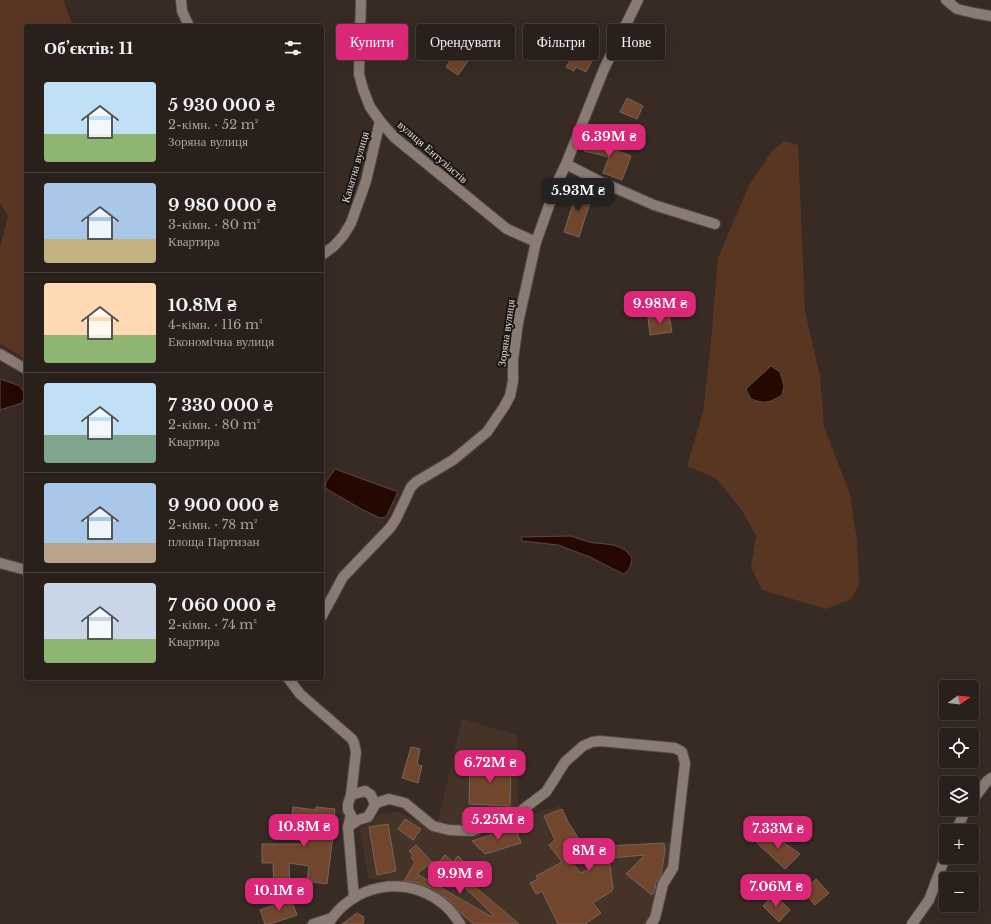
<!DOCTYPE html>
<html lang="uk">
<head>
<meta charset="utf-8">
<style>
  :root { --surface:#29201b; --page:#312824; --text:#f1f3f6; --muted:#a5a3a3; --line:#453e3a; --accent:#db2777 }
  body { margin:0; font-family:"Libre Baskerville",serif; background:var(--page); color:var(--text); height:100vh; display:flex; flex-direction:column; font-size:15px; white-space:nowrap }
  * { box-sizing:border-box; margin:0 }
  p { font-size:13px; color:var(--muted) }
  .icon { flex:none; width:22px; height:22px; fill:none; stroke:currentColor; stroke-width:2; stroke-linecap:round; stroke-linejoin:round }
  .map { position:relative; flex:1; overflow:hidden }
  .details { position:absolute; left:24px; top:24px; width:300px; height:656px; display:flex; flex-direction:column; background:var(--surface); border-radius:4px; box-shadow:0 4px 16px #0002,0 0 0 1px var(--line) }
  .details>* { flex:none }
  .top-card { position:absolute; left:336px; top:24px; width:380px; height:36px; display:flex; gap:8px }
  .needle { width:26px; rotate:76deg }
  .buttons { position:absolute; left:939px; top:680px; display:grid; gap:8px }
  .buttons a { display:grid; place-items:center; width:40px; height:40px; border-radius:4px; background:var(--surface); box-shadow:0 4px 16px #0002,0 0 0 1px var(--line); font-size:20px }
  .price { position:absolute; translate:-50% -34px; padding:0 9px; border-radius:8px; background:var(--accent); color:#fff; font-size:13px; line-height:26px; filter:drop-shadow(0 1px 2px #0008) }
  .price::after { content:''; position:absolute; left:50%; top:24px; width:12px; height:9px; margin-left:-6px; background:inherit; clip-path:polygon(0 0,100% 0,50% 100%) }
  .price.on { background:#222; color:#fff }
  ul { padding:0; list-style:none }
  li { display:flex; align-items:center; gap:12px; height:100px; padding:0 20px }
  li+li { border-top:1px solid var(--line) }
  li span { display:grid; place-items:center; flex:none; width:112px; height:80px; border-radius:4px; color:#555 }
  li>.icon { margin-inline-start:auto }
  span .icon { width:48px; height:48px; fill:#fffc; stroke-width:1 }
  li b { font-size:17px }
  h2 { display:flex; justify-content:space-between; align-items:center; height:48px; padding:0 20px; font-size:17px }
  .chip { padding:0 14px; border-radius:4px; background:var(--surface); box-shadow:0 4px 16px #0002,0 0 0 1px var(--line); font-size:14px; line-height:36px }
  .chip.on { background:var(--accent); color:#fff }
  .map>svg:first-child { display:block }
</style>
</head>
<body>
<div class="map">
<svg width="991" height="924" viewBox="0 0 991 924">
  <rect width="100%" height="100%" fill="#372b24"/>
  <!-- built -->
  <g fill="#453328">
    <path d="M462,719L517,735L518,809L470,829L437,825Z"/>
    <path d="M560,805L568,822L585,848L607,846L665,843L674,840L658,909L649,924H466L449,907L399,881L369,879L359,829L380,815L398,811L431,829L469,836Z"/>
  </g>
  <!-- green -->
  <g fill="#593621" fill-rule="evenodd">
    <path d="M0,0H63L73,26H26V360L0,343V247L8,216L0,203Z"/>
    <path d="M784,141L798,145L805,311L820,376L824,427L850,494L857,541L859,585L851,599L826,609L762,590L751,567L756,536L743,512L717,479L687,466L703,412L710,352L718,258L749,185L773,150ZM762,376L784,386L752,384Z"/>
  </g>
  <!-- water -->
  <g fill="#250900" stroke="#5f4941">
    <path d="M771,366L780,372L784,386L782,395C769,403 765,404 751,399L746,389Z"/>
    <path d="M0,379L20,386L25,394L22,403L0,410Z"/>
    <path d="M335,469L398,492L386,517L380,518L363,510L325,488L326,482Z"/>
    <path d="M571,536C577,538 583,540 589,542C605,545 622,542 632,558C631,565 630,571 623,574L590,557L558,545L522,541L521,537Z"/>
  </g>
  <!-- building -->
  <g fill="#72462c" stroke="#73665e" fill-rule="evenodd">
    <path d="M576,50L593,59L586,72L576,67L574,71L566,67Z"/>
    <path d="M455,53L468,61L458,75L446,67Z"/>
    <path d="M627,98L643,106L637,119L620,112Z"/>
    <path d="M587,135L600,139L599,144L631,156L622,180L603,173L609,157L584,151Z"/>
    <path d="M578,188L593,193L579,237L564,232Z"/>
    <path d="M669,315L672,332L650,335L648,318Z"/>
    <path d="M411,747L420,749L417,764L422,766L418,783L402,778Z"/>
    <path d="M470,763L511,764L510,806L469,804Z"/>
    <path d="M293,807L316,810V807L335,809L332,835H333L327,884L307,881L309,866L289,863L290,888L274,889L273,863H262V844H304L306,827L291,825Z"/>
    <path d="M562,809L568,822L585,848L607,846L664,843L665,851L661,875L655,884L656,885L654,892L652,895L626,874L645,855L609,858L613,889L612,891L593,903L601,913L585,924H558L542,891L536,894L530,883L538,879L536,876L562,862L549,845L555,840L544,816ZM585,848L593,867L581,873L569,859Z"/>
    <path d="M462,813H471L470,824H462Z"/>
    <path d="M405,819L421,829L413,840L398,829Z"/>
    <path d="M388,824L396,871L377,875L369,827Z"/>
    <path d="M515,827L521,843L485,854L472,841Z"/>
    <path d="M769,832L800,854L785,869L757,843Z"/>
    <path d="M416,845L432,862L417,874L492,917L493,915L457,880L461,875L519,924H474L459,912L449,900L431,888L415,882L404,881L415,862L411,858L413,855L409,851Z"/>
    <path d="M445,855L453,862L458,856L466,864L453,877L438,863Z"/>
    <path d="M816,879L829,893L815,905L803,891Z"/>
    <path d="M774,894L790,910L779,922L763,906Z"/>
    <path d="M291,899L297,915L270,924H265L260,910Z"/>
    <path d="M357,913L364,917L363,924H342Z"/>
  </g>
  <g fill="none" stroke-linecap="round" stroke-linejoin="round">
    <!-- minor casing -->
    <g stroke="#524942" stroke-width="12">
      <g id="minor">
        <path d="M181,0L182,11L189,26"/>
        <path d="M361,0L359,74L363,89L370,107L380,121L394,137L507,229L536,242"/>
        <path d="M946,0L957,9L974,13L991,16"/>
        <path d="M566,164L597,180L654,205L715,224"/>
        <path d="M322,255L334,246L343,236L351,223L366,181L380,121"/>
        <path d="M0,354L26,369"/>
        <path d="M0,563L26,570"/>
        <path d="M322,616L343,577L390,528L396,519L411,487L416,482L453,460L487,432L504,407L510,396L513,381V360L518,323L536,242L557,183L566,164L604,69L638,0"/>
        <path d="M288,678L300,694L352,739L354,743L356,752L351,795L348,804V810L351,815L348,827L354,898"/>
        <path d="M351,795L365,791L371,795L374,802L376,803"/>
        <path d="M972,801L987,781L991,778"/>
        <path d="M376,803L389,799L405,803L433,826L449,830L472,831L518,813L546,792L565,762L583,746L592,742L600,741L675,748L682,752L685,763L673,868L663,884L655,918L651,924"/>
        <path d="M348,827L358,820L368,817L376,803"/>
        <path d="M956,831L966,809"/>
        <path d="M313,924L332,918"/>
        <path d="M328,924C352,884 406,874 442,903C450,909 455,916 460,924"/>
        <path d="M912,924L929,900L946,855"/>
      </g>
    </g>
    <!-- minor -->
    <use href="#minor" stroke="#8a7c74" stroke-width="10"/>
  </g>
  <g text-anchor="middle" dominant-baseline="central" stroke-width="4" stroke-linejoin="round" paint-order="stroke">
    <!-- street labels -->
    <g font-size="11" fill="#e6deda" stroke="#1a1512">
      <text transform="translate(433 152) rotate(41)">вулиця Ентузіастів</text>
      <text transform="translate(355 167) rotate(-74)">Канатна вулиця</text>
      <text transform="translate(506 333) rotate(-82)">Зоряна вулиця</text>
    </g>
  </g>
</svg>
<div class="buttons">
<a><svg class="needle" viewBox="-14 -14 28 28"><path d="M0-13l5 13h-10z" fill="#e53935"/><path d="M0 13l5-13h-10z" fill="#a5a3a3"/></svg></a>
<a><svg class="icon" aria-label="locate" viewBox="0 0 24 24"><circle cx="12" cy="12" r="6"/><path d="M12 2v4M12 18v4M2 12h4M18 12h4"/></svg></a>
<a><svg class="icon" aria-label="layers" viewBox="0 0 24 24"><path d="M12 4l9 5-9 5-9-5zM3 14l9 5 9-5"/></svg></a>
<a>+</a>
<a>−</a>
</div>
<b class="price" style="left:609px;top:158px">6.39M ₴</b>
<b class="price on" style="left:578px;top:212px">5.93M ₴</b>
<b class="price" style="left:660px;top:325px">9.98M ₴</b>
<b class="price" style="left:490px;top:784px">6.72M ₴</b>
<b class="price" style="left:498px;top:841px">5.25M ₴</b>
<b class="price" style="left:304px;top:848px">10.8M ₴</b>
<b class="price" style="left:778px;top:850px">7.33M ₴</b>
<b class="price" style="left:589px;top:872px">8M ₴</b>
<b class="price" style="left:460px;top:895px">9.9M ₴</b>
<b class="price" style="left:776px;top:908px">7.06M ₴</b>
<b class="price" style="left:279px;top:912px">10.1M ₴</b>
<div class="top-card">
<a class="chip on">Купити</a>
<a class="chip">Орендувати</a>
<a class="chip">Фільтри</a>
<a class="chip">Нове</a>
</div>
<section class="details">
<h2>Об’єктів: 11<svg class="icon" aria-label="filters" viewBox="0 0 24 24"><path d="M4 7h16M4 17h16"/><circle cx="9" cy="7" r="2"/><circle cx="15" cy="17" r="2"/></svg></h2>
<ul>
<li><span style="background:linear-gradient(#bfe0f5 65%,#8fb573 0)"><svg class="icon" aria-label="home" viewBox="0 0 24 24"><path d="M3 11l9-7 9 7M6 9v11h12V9"/></svg></span><div><b>5 930 000 ₴</b><p>2-кімн. · 52 m²</p><p>Зоряна вулиця</p></div></li>
<li><span style="background:linear-gradient(#a9c7e8 70%,#c2b280 0)"><svg class="icon" aria-label="home" viewBox="0 0 24 24"><path d="M3 11l9-7 9 7M6 9v11h12V9"/></svg></span><div><b>9 980 000 ₴</b><p>3-кімн. · 80 m²</p><p>Квартира</p></div></li>
<li><span style="background:linear-gradient(#ffd9b3 65%,#8fb573 0)"><svg class="icon" aria-label="home" viewBox="0 0 24 24"><path d="M3 11l9-7 9 7M6 9v11h12V9"/></svg></span><div><b>10.8M ₴</b><p>4-кімн. · 116 m²</p><p>Економічна вулиця</p></div></li>
<li><span style="background:linear-gradient(#bfe0f5 65%,#7fa58c 0)"><svg class="icon" aria-label="home" viewBox="0 0 24 24"><path d="M3 11l9-7 9 7M6 9v11h12V9"/></svg></span><div><b>7 330 000 ₴</b><p>2-кімн. · 80 m²</p><p>Квартира</p></div></li>
<li><span style="background:linear-gradient(#a9c7e8 75%,#b9a48a 0)"><svg class="icon" aria-label="home" viewBox="0 0 24 24"><path d="M3 11l9-7 9 7M6 9v11h12V9"/></svg></span><div><b>9 900 000 ₴</b><p>2-кімн. · 78 m²</p><p>площа Партизан</p></div></li>
<li><span style="background:linear-gradient(#c9d6e8 70%,#8fb573 0)"><svg class="icon" aria-label="home" viewBox="0 0 24 24"><path d="M3 11l9-7 9 7M6 9v11h12V9"/></svg></span><div><b>7 060 000 ₴</b><p>2-кімн. · 74 m²</p><p>Квартира</p></div></li>
</ul>
</section>
</div>
</body>
</html>
